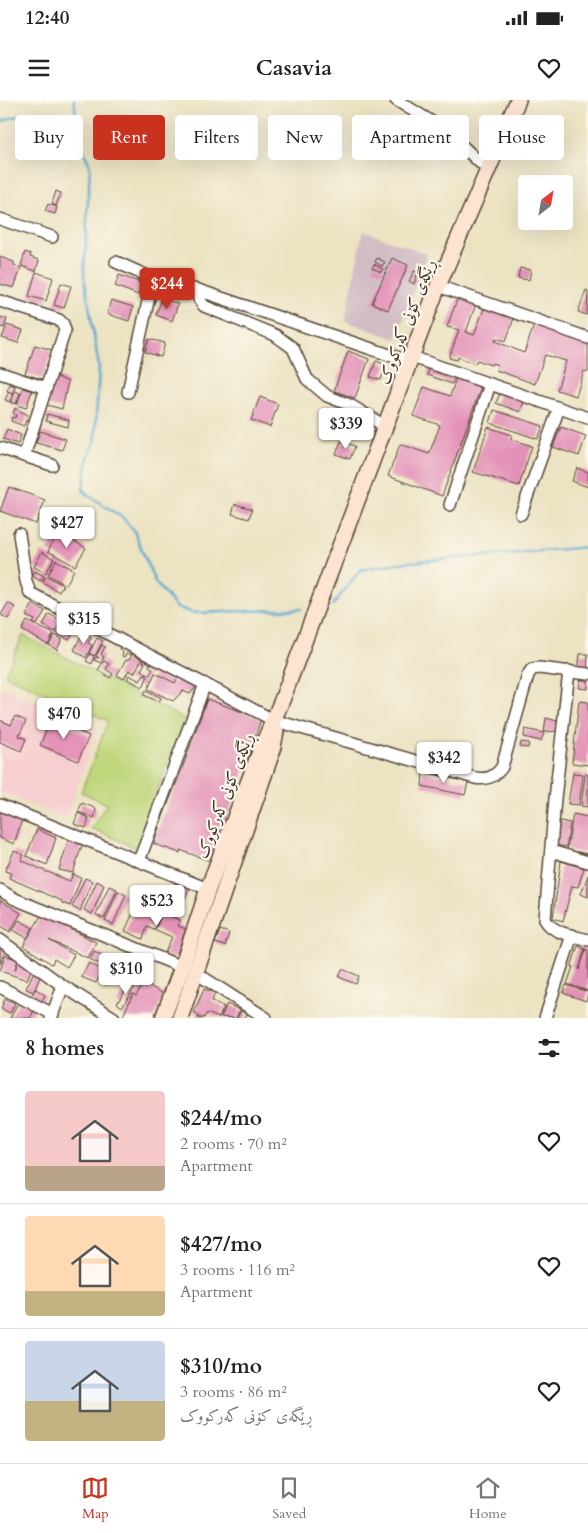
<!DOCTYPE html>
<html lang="en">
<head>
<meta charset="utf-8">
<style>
  :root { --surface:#fff; --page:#f6f6f6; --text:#222; --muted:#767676; --line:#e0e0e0; --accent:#c8321e }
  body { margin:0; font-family:Cardo,Amiri,serif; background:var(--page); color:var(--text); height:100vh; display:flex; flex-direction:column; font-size:19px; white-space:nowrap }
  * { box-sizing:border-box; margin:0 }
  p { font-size:16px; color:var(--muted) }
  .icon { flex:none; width:28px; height:28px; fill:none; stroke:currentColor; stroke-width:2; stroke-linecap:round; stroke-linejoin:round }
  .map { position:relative; height:918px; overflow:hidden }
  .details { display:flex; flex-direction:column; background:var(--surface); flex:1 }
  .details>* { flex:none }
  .top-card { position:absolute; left:15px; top:15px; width:559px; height:45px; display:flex; gap:10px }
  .needle { width:32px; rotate:31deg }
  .fabs { position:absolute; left:518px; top:75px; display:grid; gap:10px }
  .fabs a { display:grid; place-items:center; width:55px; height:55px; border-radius:5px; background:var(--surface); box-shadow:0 5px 20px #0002; font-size:25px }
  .price { position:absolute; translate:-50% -42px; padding:0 11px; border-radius:5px; background:#fff; color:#222; font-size:16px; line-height:32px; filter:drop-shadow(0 1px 2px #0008) }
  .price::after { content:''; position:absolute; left:50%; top:30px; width:15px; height:11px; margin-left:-8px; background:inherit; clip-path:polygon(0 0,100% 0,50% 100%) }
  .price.selected { background:var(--accent); color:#fff }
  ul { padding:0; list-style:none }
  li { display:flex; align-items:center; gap:15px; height:125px; padding:0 25px }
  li+li { border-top:1px solid var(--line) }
  li span { display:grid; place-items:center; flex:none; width:140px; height:100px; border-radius:5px; color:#555 }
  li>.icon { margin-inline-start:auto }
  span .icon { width:60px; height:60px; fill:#fffc; stroke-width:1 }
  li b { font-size:21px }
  h2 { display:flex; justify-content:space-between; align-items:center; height:60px; padding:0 25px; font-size:21px }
  .pill { padding:0 18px; border-radius:5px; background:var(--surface); box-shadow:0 5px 20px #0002; font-size:18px; line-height:45px }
  .pill.selected { background:var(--accent); color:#fff }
  .status { display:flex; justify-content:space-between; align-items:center; height:35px; padding:0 25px; background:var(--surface); direction:ltr }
  .status svg { height:14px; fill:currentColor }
  header { display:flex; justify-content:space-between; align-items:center; height:65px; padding:0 25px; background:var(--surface); font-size:22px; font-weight:700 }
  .tab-bar { display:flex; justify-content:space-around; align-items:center; height:70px; border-top:1px solid var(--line); background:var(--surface); font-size:14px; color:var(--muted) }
  .tab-bar a { display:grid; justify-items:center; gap:2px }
  .tab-bar .selected { color:var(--accent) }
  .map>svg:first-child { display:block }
</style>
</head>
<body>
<div class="status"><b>12:40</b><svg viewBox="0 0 49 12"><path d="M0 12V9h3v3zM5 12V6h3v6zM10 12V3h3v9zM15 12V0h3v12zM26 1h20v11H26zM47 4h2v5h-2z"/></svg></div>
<header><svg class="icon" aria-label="menu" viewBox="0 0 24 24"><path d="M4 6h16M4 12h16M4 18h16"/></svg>Casavia<svg class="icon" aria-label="heart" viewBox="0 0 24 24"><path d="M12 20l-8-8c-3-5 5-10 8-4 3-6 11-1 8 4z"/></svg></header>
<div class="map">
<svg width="588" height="918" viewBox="0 0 588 918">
  <rect width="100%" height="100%" fill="#fbf7ec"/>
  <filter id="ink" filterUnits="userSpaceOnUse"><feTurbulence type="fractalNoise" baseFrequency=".02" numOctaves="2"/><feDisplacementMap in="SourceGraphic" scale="10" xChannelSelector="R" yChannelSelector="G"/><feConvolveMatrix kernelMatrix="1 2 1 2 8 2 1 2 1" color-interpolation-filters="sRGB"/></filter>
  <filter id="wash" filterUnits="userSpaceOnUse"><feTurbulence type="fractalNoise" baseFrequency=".0096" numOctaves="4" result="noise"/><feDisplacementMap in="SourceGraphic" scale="20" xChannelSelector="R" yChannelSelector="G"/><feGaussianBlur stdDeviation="1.12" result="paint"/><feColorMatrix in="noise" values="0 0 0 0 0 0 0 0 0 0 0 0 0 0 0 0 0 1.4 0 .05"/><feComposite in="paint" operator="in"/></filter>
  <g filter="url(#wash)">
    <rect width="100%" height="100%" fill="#ece3c2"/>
    <!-- built -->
    <path fill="#f7cfd0" d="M0,587L97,628L66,719L0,692Z"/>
    <!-- industrial -->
    <path fill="#d2bdc5" d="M363,131L427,154L396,239L345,221Z"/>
    <!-- green -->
    <path fill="#bfd67a" stroke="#7d804c" d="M23,535L184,619L136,748L91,728L107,704L81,692L108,621L5,575Z"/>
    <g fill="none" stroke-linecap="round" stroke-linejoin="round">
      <!-- stream -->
      <g stroke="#53a6ce" stroke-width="2.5">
        <path d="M74,0L80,42"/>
        <path d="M0,22C27,11 44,12 67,32C72,36 75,39 80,42L90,66L84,174L99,267L95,341L88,357L83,390L88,395L123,418L134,431L155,482L176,507L194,513L301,509"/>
        <path d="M333,505L360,470L398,463L588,447"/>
      </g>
    </g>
    <g id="blocks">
      <!-- building -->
      <g fill="#e392b7">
        <path d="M56,91L61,93L56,106L52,104Z"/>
        <path d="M48,104L57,107L55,114L45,111Z"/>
        <path d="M25,152L31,154L30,157L39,160L36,171L21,166Z"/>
        <path d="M0,157L14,162V165L21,168L14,188L0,184Z"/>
        <path d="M377,158L385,162L382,166L375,162Z"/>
        <path d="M392,158L408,165L388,210L372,203Z"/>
        <path d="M374,164L383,169L381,172L372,168Z"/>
        <path d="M520,168L531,170L529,180L518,178Z"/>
        <path d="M414,171L418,173L414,184L409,181Z"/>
        <path d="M36,172L53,178L46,201L29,196Z"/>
        <path d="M119,175L142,183L138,195L115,186Z"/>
        <path d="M61,183L71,186L64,208L54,205Z"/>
        <path d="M586,190L588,191L587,215L578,212Z"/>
        <path d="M458,197L476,204L466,232L474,235L485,206L504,212V215L514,218L506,241L496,238L495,241L524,253L535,223L588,241V272L584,271L576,296L557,290L566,261L545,255L535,284L496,270L498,265L492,263L491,265L477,260L475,264L458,257L457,260L449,258L459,230L447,227Z"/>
        <path d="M162,198L178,204L172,221L156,215Z"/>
        <path d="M111,200L133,207L129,221L107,214Z"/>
        <path d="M0,217L7,219L4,228L0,227Z"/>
        <path d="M7,225L23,230L18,243L2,238Z"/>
        <path d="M149,239L165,243L161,257L145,252Z"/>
        <path d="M35,245L52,250L42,279L25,274Z"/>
        <path d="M348,251L369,259L355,298L334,291Z"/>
        <path d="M376,261L386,265L381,280L370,277Z"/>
        <path d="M430,266L456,275L452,284L427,275Z"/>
        <path d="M56,276L68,282L62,309L47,305Z"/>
        <path d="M457,276L482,284L442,396L388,376L400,344L429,354L440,325L413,316L424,287L450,296Z"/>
        <path d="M10,284L15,286L13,293L7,291Z"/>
        <path d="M23,288L32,291L26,308L17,305Z"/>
        <path d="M15,291L20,293L16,304L11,303Z"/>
        <path d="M501,291L525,300L520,312L496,303Z"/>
        <path d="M8,293L13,294L10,302L5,300Z"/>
        <path d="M260,297L278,304L270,327L251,320Z"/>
        <path d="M15,308L28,315L24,326L11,321L12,317L15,318L16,315L13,314Z"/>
        <path d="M494,310L543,326L538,339L490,323Z"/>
        <path d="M47,314L69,320L68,327L46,321Z"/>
        <path d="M488,327L512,335L511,339L532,346L519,386L473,372Z"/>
        <path d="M561,327L586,336L579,356L553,347Z"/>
        <path d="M7,329L21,335L18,344L3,339Z"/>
        <path d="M40,331L66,339L62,350L36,343Z"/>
        <path d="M341,341L355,346L350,359L336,354Z"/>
        <path d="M577,368L588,372V387L572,381Z"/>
        <path d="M9,387L45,400L36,424L0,411Z"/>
        <path d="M235,404L252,409L249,419L232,414Z"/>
        <path d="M58,432L86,448L75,466L48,451Z"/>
        <path d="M42,452L54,459L46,473L34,467Z"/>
        <path d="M56,460L74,470L66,485L48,475Z"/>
        <path d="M35,471L44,476L41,481L32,476Z"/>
        <path d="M46,476L63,485L59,492L43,482Z"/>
        <path d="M8,503L15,507L8,519L1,515Z"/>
        <path d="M33,504L45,511L37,525L33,523L35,520L26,516Z"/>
        <path d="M49,514L62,521L55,532L43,525Z"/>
        <path d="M27,521L54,534L48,545L22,530Z"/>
        <path d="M63,521L76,528L69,540L56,533Z"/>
        <path d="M83,532L92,537L88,543L92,545L86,558L74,550Z"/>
        <path d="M55,535L62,539L57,550L49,545Z"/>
        <path d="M97,538L103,541L95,556L89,553Z"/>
        <path d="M102,545L105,547L101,554L104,557L101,563L94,560L96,557L99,558L96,556Z"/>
        <path d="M121,546L131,552L129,555L127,553L124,557L122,556L123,552L119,549Z"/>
        <path d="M90,554L94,556L92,564L86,561Z"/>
        <path d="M132,554L142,559L134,573L129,570L124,579L117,575L125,561L130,559Z"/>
        <path d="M580,554H588L587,571L578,570Z"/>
        <path d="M145,559L151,562L149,566L153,569L149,575L141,570L145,563L143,562Z"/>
        <path d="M104,561L109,564L106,569L113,574L110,578L98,570Z"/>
        <path d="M155,573L175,583L179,575L197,586L190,594L183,591L173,601L148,589Z"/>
        <path d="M144,574L148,576L143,587L127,579L129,575L140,581Z"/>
        <path d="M581,577L588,578V589L579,588Z"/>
        <path d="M146,590L161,598L159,602L144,595Z"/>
        <path d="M207,599L261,619L239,685L210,761L180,750V753L154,744L160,724L183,666Z"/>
        <path d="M579,601L588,602V665L572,663Z"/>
        <path d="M15,616L26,621L19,636L26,639L21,651L0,642V620L11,625Z"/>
        <path d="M546,618L557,621V631L544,632Z"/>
        <path d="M51,619L89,636L78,661L40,645Z"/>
        <path d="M525,629L544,633L541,641L524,637Z"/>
        <path d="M521,642L529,643L528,648L520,647Z"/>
        <path d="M423,672L468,682L465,695L422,686Z"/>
        <path d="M573,673L583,674L579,705L568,704Z"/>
        <path d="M585,674L588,675V707L581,706Z"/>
        <path d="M82,703L95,708L96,711L94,718L78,712Z"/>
        <path d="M0,708L22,720L14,744L0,738Z"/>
        <path d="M78,713L89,718L86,728L74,724Z"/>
        <path d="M573,714L588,717V754L567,750Z"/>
        <path d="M560,721L570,723L566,747L556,745Z"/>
        <path d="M37,729L56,738L47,765L26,756Z"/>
        <path d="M69,739L82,745L73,773L59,770Z"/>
        <path d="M14,751L24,755L21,760L45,771L70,781L73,774L81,778L70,806L62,803V801L9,778L11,773L5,771Z"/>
        <path d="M561,761L584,768L578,787L572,786L563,821L553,818Z"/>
        <path d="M588,775V797L581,794Z"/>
        <path d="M85,778L92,781L80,811L72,807Z"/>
        <path d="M97,781L104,785L92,814L84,810Z"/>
        <path d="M176,782L190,787L185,799L171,794Z"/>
        <path d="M109,786L117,789L104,819L96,815Z"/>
        <path d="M118,791L126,795L113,825L105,821Z"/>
        <path d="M0,800L21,813L10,832L0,825Z"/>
        <path d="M138,802L161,812L155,829L163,813L180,820L178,826L186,829L175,859L164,855L172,837L147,826L143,839L125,831Z"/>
        <path d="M42,814L96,842L88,858L49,840L74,855L67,867L54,859L52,864L23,846Z"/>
        <path d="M19,820L33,828L27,838L13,830Z"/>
        <path d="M220,830L229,833L225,846L215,843Z"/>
        <path d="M0,844L6,848L0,864Z"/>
        <path d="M578,846L585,849L579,870L586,849L588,850V891L567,884L573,867H571Z"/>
        <path d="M94,851L121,865L128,852L151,862L141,885L133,882L137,874L132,882L90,859Z"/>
        <path d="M5,855L18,860L15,870L19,859L33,865L27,880L0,871Z"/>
        <path d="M89,863L103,870L96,883L81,877Z"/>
        <path d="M35,869L42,872L34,891L36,889L45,895L41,903L30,897L34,892L26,889Z"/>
        <path d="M342,869L359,876L356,884L339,877Z"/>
        <path d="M103,872L110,877L106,885L99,880Z"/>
        <path d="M144,883L164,894L154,918H122L133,894L136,896Z"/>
        <path d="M130,884L135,887L122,907L117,903Z"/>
        <path d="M566,885L588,892L586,901L563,893Z"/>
        <path d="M204,889L215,893L212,901L224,907L219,918L207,913L204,918H198L199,915L194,912Z"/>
        <path d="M5,899L15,903L10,913L1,909Z"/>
        <path d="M19,901L35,909L30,918H10Z"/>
        <path d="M227,904L240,910L236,918L221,917Z"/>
        <path d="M241,911L247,914L245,918H237Z"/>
      </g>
    </g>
  </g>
  <g filter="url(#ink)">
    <use href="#blocks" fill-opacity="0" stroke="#564637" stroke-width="1"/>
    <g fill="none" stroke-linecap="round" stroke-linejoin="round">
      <!-- street casing -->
      <g stroke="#564637" stroke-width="14">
        <g id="street">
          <path d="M396,0L445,30L487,69"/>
          <path d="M0,119L52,137"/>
          <path d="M116,162L156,180"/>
          <path d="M438,186L588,238"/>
          <path d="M198,190L199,199L204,206L275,235L293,248L307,279L327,296L350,305L386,327"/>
          <path d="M0,201L59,220L63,224L65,230L24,356"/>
          <path d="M412,257L588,318"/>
          <path d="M0,273L46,288"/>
          <path d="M128,292L149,197L156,180L198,190L410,262"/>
          <path d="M0,348L52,365"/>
          <path d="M450,405L490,284"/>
          <path d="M521,414L559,308"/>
          <path d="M19,434L26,481L30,493L273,620L475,678C487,680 495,677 502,667L528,575L532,569L539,568L588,574"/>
          <path d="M569,571L555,699L545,819C551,833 574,836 588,840"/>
          <path d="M0,705L208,789"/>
          <path d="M551,751L588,762"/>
          <path d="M139,761L205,584"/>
          <path d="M0,790L15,799L182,867"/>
          <path d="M0,840L63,886L114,918"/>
          <path d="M196,873L266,918"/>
          <path d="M0,887L53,914"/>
          <path d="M51,918L63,886"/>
          <path d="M545,918L572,835"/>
        </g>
      </g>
      <!-- secondary casing -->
      <g stroke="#564637" stroke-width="18">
        <g id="secondary">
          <path d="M163,918L182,867L208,789L261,649L282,600L438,186L518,0"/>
          <path d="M180,918L272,652L276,631"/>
        </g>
      </g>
      <!-- street -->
      <use href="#street" stroke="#fff" stroke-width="11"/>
      <!-- secondary -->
      <use href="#secondary" stroke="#fde4d1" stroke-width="15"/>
    </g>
  </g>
  <g text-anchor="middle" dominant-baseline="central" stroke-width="4.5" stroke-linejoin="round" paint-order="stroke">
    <!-- street labels -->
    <g font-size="16" fill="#3b2a1e" stroke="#fbf7ec">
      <text transform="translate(407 222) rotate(-69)">ڕێگەی کۆنی کەرکووک</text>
      <text transform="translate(225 696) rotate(-69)">ڕێگەی کۆنی کەرکووک</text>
    </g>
  </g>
</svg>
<div class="fabs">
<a><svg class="needle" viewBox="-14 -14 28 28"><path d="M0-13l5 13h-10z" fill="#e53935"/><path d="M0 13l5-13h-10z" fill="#767676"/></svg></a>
</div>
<b class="price selected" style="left:167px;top:210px">$244</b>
<b class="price" style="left:346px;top:350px">$339</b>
<b class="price" style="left:67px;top:449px">$427</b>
<b class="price" style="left:84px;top:545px">$315</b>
<b class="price" style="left:64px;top:640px">$470</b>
<b class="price" style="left:444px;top:684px">$342</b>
<b class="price" style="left:157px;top:827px">$523</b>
<b class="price" style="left:126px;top:895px">$310</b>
<div class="top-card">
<a class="pill">Buy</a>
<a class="pill selected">Rent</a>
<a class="pill">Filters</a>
<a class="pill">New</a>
<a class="pill">Apartment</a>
<a class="pill">House</a>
</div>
</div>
<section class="details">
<h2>8 homes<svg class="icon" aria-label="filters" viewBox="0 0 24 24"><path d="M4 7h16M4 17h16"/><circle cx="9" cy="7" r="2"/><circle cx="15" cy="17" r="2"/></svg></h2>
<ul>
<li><span style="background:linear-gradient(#f6c9c9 75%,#b9a48a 0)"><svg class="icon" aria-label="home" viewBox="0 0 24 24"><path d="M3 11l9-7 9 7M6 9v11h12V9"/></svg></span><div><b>$244/mo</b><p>2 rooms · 70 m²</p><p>Apartment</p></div><svg class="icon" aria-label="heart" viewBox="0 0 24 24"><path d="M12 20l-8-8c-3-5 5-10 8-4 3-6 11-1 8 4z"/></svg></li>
<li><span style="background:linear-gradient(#ffd9b3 75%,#c2b280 0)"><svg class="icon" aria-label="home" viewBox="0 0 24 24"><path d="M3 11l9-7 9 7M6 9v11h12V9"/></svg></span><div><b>$427/mo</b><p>3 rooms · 116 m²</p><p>Apartment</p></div><svg class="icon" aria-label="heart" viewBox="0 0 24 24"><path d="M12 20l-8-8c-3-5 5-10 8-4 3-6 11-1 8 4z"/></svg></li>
<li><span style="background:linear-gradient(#c9d6e8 60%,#c2b280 0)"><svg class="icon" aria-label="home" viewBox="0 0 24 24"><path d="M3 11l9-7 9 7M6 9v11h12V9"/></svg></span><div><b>$310/mo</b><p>3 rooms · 86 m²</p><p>ڕێگەی کۆنی کەرکووک</p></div><svg class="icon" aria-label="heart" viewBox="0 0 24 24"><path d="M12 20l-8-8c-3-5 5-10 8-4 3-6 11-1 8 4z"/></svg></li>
</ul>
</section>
<nav class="tab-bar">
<a class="selected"><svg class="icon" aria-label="map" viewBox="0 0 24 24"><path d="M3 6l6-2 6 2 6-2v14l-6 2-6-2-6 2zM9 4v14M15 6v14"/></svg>Map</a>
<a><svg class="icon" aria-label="saved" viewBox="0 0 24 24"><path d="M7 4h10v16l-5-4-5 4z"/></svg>Saved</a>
<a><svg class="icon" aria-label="home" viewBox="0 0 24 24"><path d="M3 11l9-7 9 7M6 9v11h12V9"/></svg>Home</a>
</nav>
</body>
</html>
